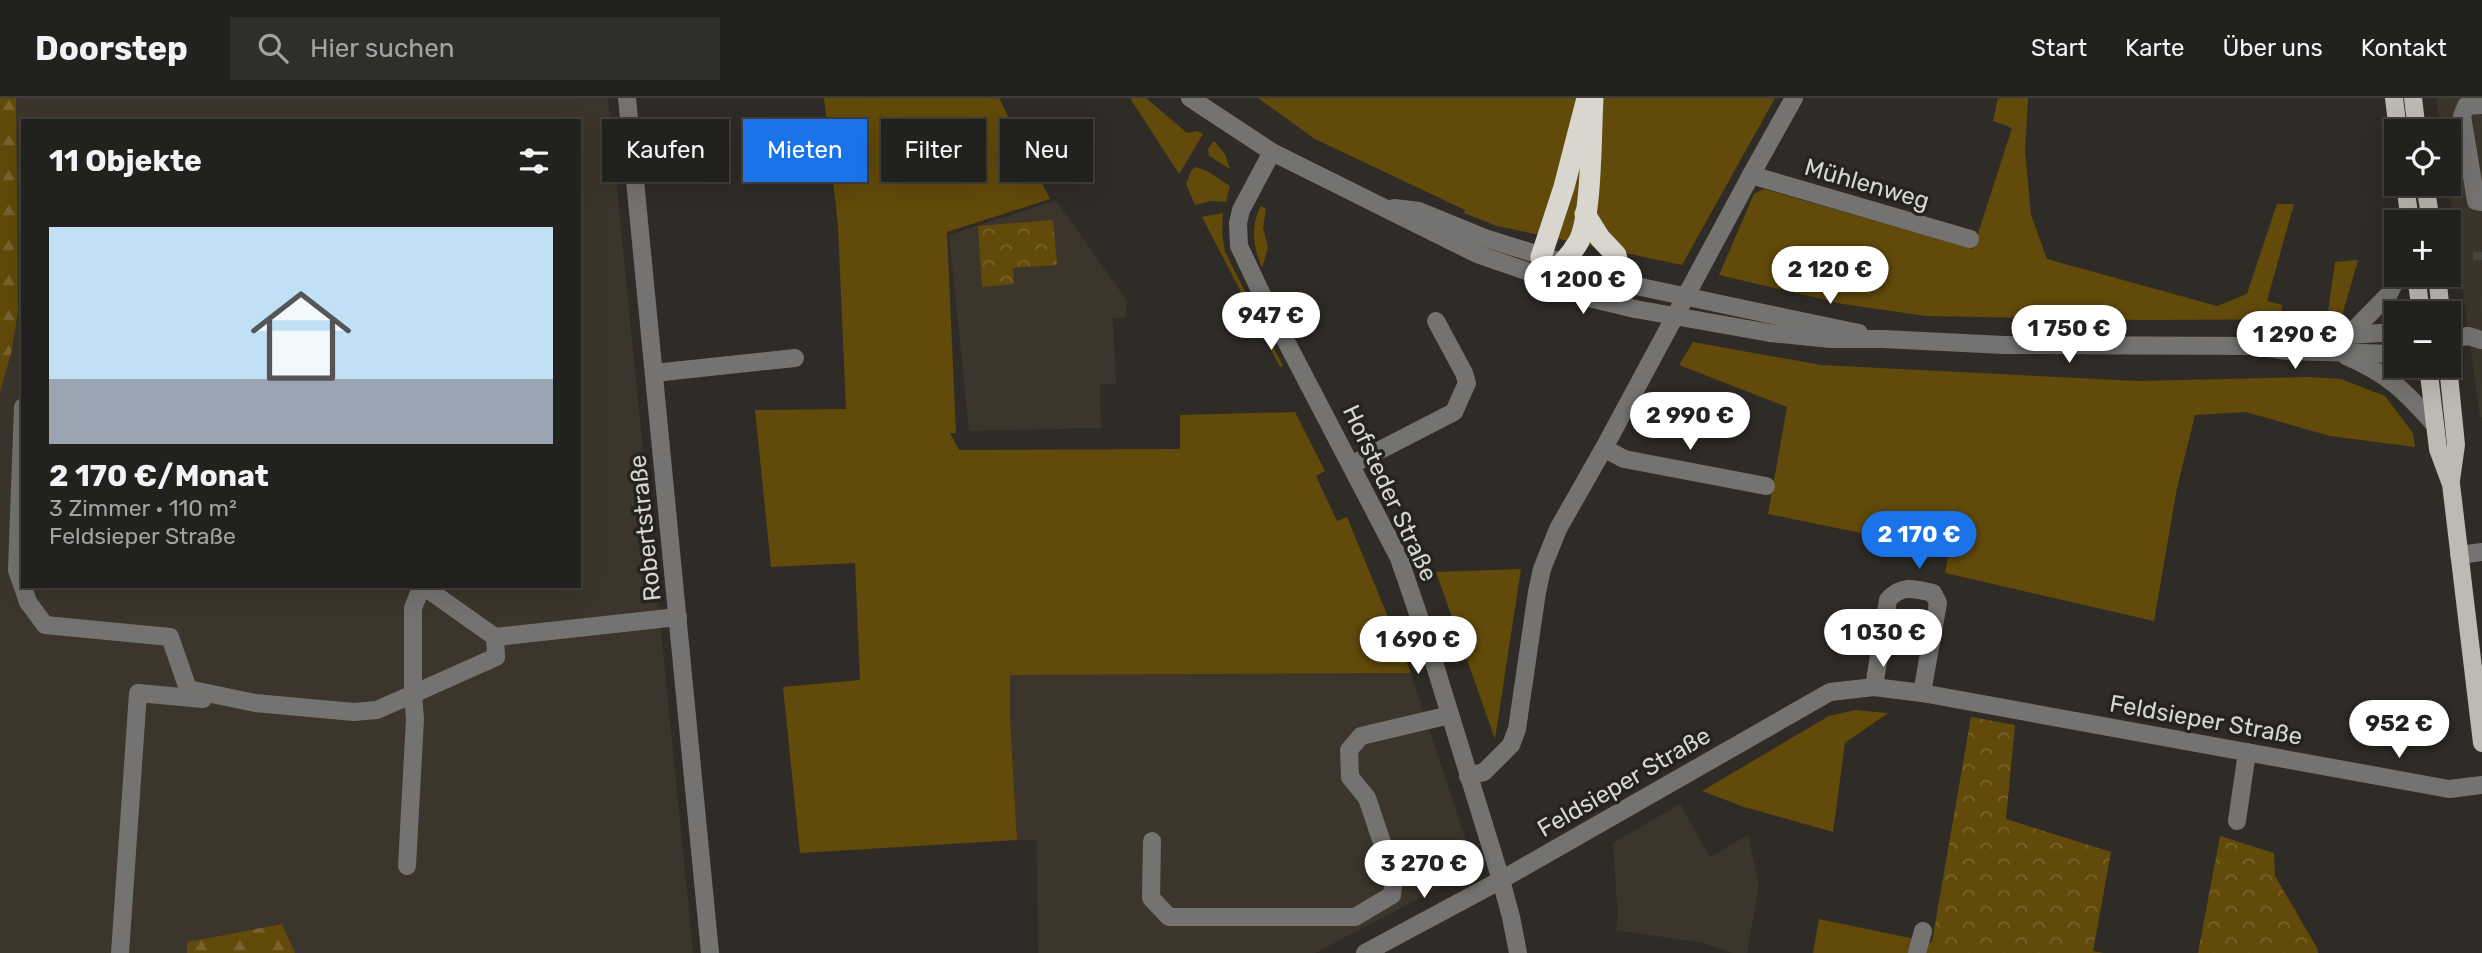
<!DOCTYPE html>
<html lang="de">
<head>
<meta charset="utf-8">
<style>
  :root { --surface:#23211d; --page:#2f2e2a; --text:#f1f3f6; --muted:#a3a3a4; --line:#403e3b; --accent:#1a73e8 }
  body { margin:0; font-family:Rubik,sans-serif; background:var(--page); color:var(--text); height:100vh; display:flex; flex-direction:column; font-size:26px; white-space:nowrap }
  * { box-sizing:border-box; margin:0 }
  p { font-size:23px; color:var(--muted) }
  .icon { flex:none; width:38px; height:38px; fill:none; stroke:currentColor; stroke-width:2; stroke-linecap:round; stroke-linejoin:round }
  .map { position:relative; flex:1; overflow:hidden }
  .side { position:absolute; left:21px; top:21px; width:560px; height:469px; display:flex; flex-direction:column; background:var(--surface); border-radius:0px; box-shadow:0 7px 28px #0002,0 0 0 2px var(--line) }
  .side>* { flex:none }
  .top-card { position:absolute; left:602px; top:21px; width:665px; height:63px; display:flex; gap:14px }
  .fabs { position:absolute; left:2384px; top:21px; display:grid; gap:14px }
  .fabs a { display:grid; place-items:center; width:77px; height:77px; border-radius:0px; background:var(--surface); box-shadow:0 7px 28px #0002,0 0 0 2px var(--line); font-size:35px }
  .price { position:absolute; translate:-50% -60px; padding:0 16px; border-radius:24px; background:#fff; color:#222; font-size:23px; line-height:46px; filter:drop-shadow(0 2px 4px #0008) }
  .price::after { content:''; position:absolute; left:50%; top:42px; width:21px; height:16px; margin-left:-10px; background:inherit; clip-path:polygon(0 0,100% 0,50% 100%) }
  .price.on { background:var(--accent); color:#fff }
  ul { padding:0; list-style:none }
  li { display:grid; align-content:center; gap:14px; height:371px; padding:0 28px }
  li span { display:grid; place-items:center; height:217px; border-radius:0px; color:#555 }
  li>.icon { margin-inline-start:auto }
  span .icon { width:126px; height:126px; fill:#fffc; stroke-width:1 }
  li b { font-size:30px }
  h2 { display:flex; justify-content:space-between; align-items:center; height:84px; padding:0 28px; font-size:30px }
  .chip { padding:0 24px; border-radius:0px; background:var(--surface); box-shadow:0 7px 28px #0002,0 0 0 2px var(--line); font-size:24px; line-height:63px }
  .chip.on { background:var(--accent); color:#fff }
  header { display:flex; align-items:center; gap:42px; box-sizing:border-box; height:98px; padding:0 35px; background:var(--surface); border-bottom:2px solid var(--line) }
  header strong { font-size:33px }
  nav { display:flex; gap:38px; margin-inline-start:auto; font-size:24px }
  .search { width:490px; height:63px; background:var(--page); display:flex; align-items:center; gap:18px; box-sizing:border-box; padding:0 24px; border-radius:0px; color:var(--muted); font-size:26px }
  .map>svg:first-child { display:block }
</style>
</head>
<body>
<header>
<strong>Doorstep</strong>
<div class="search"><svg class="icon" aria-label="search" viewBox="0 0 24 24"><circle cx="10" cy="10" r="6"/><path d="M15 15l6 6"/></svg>Hier suchen</div>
<nav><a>Start</a><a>Karte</a><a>Über uns</a><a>Kontakt</a></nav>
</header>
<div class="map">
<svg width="2482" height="855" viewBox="0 0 2482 855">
  <defs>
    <pattern id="forest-firs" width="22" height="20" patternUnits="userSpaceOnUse" patternTransform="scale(1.75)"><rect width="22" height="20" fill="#624a0a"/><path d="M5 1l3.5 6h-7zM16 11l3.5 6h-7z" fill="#78632d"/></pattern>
    <pattern id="park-crowns" width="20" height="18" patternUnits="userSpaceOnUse" patternTransform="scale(1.75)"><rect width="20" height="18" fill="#624a0a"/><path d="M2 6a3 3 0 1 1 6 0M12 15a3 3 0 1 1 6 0" fill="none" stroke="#78632d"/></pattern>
  </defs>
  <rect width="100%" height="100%" fill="#2f2c27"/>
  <!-- built -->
  <g fill="#3b352b" fill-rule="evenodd">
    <path d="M16,0H608L693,855H295L281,826L187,844V855H0V294L12,252L18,213ZM23,23H579V488H23Z"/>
    <path d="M2436,0H2482V319H2480L2448,86V33H2441Z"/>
    <path d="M1056,102L1127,203L1126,220H1113L1116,286L1100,287L1101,330L969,333L949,137Z"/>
    <path d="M1411,575L1468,749L1460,779L1315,855H1038L1037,742H1017L1010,618V577Z"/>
    <path d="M1680,706L1710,759L1748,737L1759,787L1747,855H1732L1703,845L1616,832L1618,820L1613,745Z"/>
  </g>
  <!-- green -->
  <g fill="#624a0a">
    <path d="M824,0H999L1050,101L947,134L956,335H950L959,352L1180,351V317L1295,314L1325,373L1316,378L1337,423L1347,419L1411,575L1010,577V618L1017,742L800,755L783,589L860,582L855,465L771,469L755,312L846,311L838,128Z"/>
    <path d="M1130,0H1146L1187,35L1198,33L1203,36L1179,76Z"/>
    <path d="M1258,0H1775L1682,167L1497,128L1464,115L1465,112L1315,41Z"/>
    <path d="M1998,0H2028L2025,53L2031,117L2047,161L2217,208L2247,196L2277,106H2294L2267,203L2282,207L2281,214H2328L2335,164L2358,162L2341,221L2145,222L1926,218L1843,206L1719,177L1754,96L1764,91L1973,151L2012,30L1993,23Z"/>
    <path d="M1214,43L1225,56L1230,71L1209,58L1208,51Z"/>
    <path d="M1196,69L1207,73L1230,88L1226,104L1211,103L1195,107L1186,86L1191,73Z"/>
    <path d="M1261,108L1266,111L1263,130L1268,150L1262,170C1253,149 1250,128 1261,108Z"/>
    <path d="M1223,115L1222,134L1225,154L1283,268L1280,269L1202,119Z"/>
    <path d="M1693,244L1821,267L2138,283L2310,279L2341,281L2385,298L2413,335L2415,349L2330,338L2246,314L2195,317L2177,390L2154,523L1945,475L1949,453L1768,416L1787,309L1679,267Z"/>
    <path d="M1521,471L1495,641L1436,474Z"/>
    <path d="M1855,612L1888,615L1845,645L1833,734L1744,709L1702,693L1829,618Z"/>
    <path d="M1819,821L1934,845L1930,855H1813Z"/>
  </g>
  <!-- forest -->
  <g fill="url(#forest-firs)">
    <path d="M0,0H16L18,213L12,252L0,294Z"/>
    <path d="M282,826L295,855H187V844Z"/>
  </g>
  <!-- park -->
  <g fill="url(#park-crowns)">
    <path d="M1053,122L1057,167L1013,170L1014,186L982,189L978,128Z"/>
    <path d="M1971,619L2015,627L2006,721L2111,754L2093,853L2104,855H1930Z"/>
    <path d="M2220,738L2274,755L2275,778L2317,850L2318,855H2198Z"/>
  </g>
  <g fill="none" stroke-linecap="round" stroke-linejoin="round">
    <!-- minor-tunnel -->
    <path stroke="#484641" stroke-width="18" stroke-dasharray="18 9" stroke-linecap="butt" d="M2482,154V162"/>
    <!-- minor -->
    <g stroke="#757371" stroke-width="18">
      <path d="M627,0L710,855"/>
      <path d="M1190,0L1272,54L1477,156L1546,180L1589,200L1635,211"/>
      <path d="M2482,7L2466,8L2462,18L2476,103L2482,104"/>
      <path d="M2448,52L2468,53"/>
      <path d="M1272,54L1241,112L1238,125L1239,148L1265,203L1399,460L1429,548L1501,782L1511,819L1518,855"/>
      <path d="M1751,77L1794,0"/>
      <path d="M1394,110L1419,113L1485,140L1634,187"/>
      <path d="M1768,216L1859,235"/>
      <path d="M1770,235L1831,241H1883L2004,247L2256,248L2287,253L2396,256"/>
      <path d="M2348,238L2389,196L2398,177"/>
      <path d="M2448,241L2468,238L2482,242"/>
      <path d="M2267,246L2287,241L2396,234"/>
      <path d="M2346,258C2388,276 2405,293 2435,327"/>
      <path d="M654,275L795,260"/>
      <path d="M23,309L17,472L28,504L45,527L170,539L188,591L255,605L354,614L377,612L413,596V510L422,488"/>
      <path d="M1604,350L1624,361L1766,388"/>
      <path d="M1351,367L1454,314L1467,285L1464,275L1436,223"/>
      <path d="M2459,457L2482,454"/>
      <path d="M423,488L495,539L678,519"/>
      <path d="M1874,589L1888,502C1901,486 1915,491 1933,495L1938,505L1922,595"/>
      <path d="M1468,678L1484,674L1511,647L1517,631L1537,494L1542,471L1558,431L1604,350L1751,77L1970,141"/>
      <path d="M2237,723L2247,654"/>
      <path d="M1152,743L1151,800L1169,819H1355L1392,797L1394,780L1367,700L1350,679L1349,652L1361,638L1450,617"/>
      <path d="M407,768L415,621L413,596L496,559L495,539"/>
      <path d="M120,855L138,595L203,601"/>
      <path d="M1365,855L1501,782L1830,594L1874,589L1922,595L2449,691L2482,687"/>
      <path d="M1917,855L1923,833"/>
    </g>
    <!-- major -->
    <g stroke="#bdbab4" stroke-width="18">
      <path d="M2394,0L2398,33"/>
      <path d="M2413,0L2417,33"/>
      <path d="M2405,86L2410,124"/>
      <path d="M2425,86L2431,124"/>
      <path d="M2416,177L2421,215"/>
      <path d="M2437,177L2441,215"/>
      <path d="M2428,268L2438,351L2451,386L2482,645"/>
      <path d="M2448,268L2456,347L2451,382"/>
    </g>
    <!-- highway -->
    <g stroke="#d9d6cf" stroke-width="21">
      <path d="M1587,0L1564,89L1541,159L1546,180C1560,169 1570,159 1579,143C1592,117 1591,32 1593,0"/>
      <path d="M1585,116L1600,140L1616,157L1622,183"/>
    </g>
    <!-- minor-bridge -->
    <g stroke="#757371" stroke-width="18">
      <path d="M1641,189L1768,216"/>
      <path d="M1635,211L1770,235"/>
    </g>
  </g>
  <g text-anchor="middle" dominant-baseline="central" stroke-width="7" stroke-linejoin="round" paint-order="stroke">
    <!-- street labels -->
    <g font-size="24" fill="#d7d6d2" stroke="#25231e">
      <text transform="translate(1867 86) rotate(16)">Mühlenweg</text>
      <text transform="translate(1390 395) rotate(65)">Hofsteder Straße</text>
      <text transform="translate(645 430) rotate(-96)">Robertstraße</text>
      <text transform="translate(2206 622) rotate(10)">Feldsieper Straße</text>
      <text transform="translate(1624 684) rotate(-30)">Feldsieper Straße</text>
    </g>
  </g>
</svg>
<div class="fabs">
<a><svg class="icon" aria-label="locate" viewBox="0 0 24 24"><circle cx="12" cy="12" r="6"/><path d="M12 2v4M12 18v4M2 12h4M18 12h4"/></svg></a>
<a>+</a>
<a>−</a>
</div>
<b class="price" style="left:1830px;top:208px">2 120 €</b>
<b class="price" style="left:1583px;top:218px">1 200 €</b>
<b class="price" style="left:1271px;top:254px">947 €</b>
<b class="price" style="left:2069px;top:267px">1 750 €</b>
<b class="price" style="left:2295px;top:273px">1 290 €</b>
<b class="price" style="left:1690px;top:354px">2 990 €</b>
<b class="price on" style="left:1919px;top:473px">2 170 €</b>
<b class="price" style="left:1883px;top:571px">1 030 €</b>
<b class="price" style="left:1418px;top:578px">1 690 €</b>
<b class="price" style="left:2399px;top:662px">952 €</b>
<b class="price" style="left:1424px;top:802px">3 270 €</b>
<div class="top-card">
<a class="chip">Kaufen</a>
<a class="chip on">Mieten</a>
<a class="chip">Filter</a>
<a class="chip">Neu</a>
</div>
<section class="side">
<h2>11 Objekte<svg class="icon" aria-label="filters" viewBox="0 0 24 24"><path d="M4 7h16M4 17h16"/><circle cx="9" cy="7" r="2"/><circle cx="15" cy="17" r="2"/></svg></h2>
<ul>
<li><span style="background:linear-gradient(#bfe0f5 70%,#9aa5b1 0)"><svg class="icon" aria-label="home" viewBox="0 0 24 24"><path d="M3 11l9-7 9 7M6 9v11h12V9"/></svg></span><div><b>2 170 €/Monat</b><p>3 Zimmer · 110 m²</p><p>Feldsieper Straße</p></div></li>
</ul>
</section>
</div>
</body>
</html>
